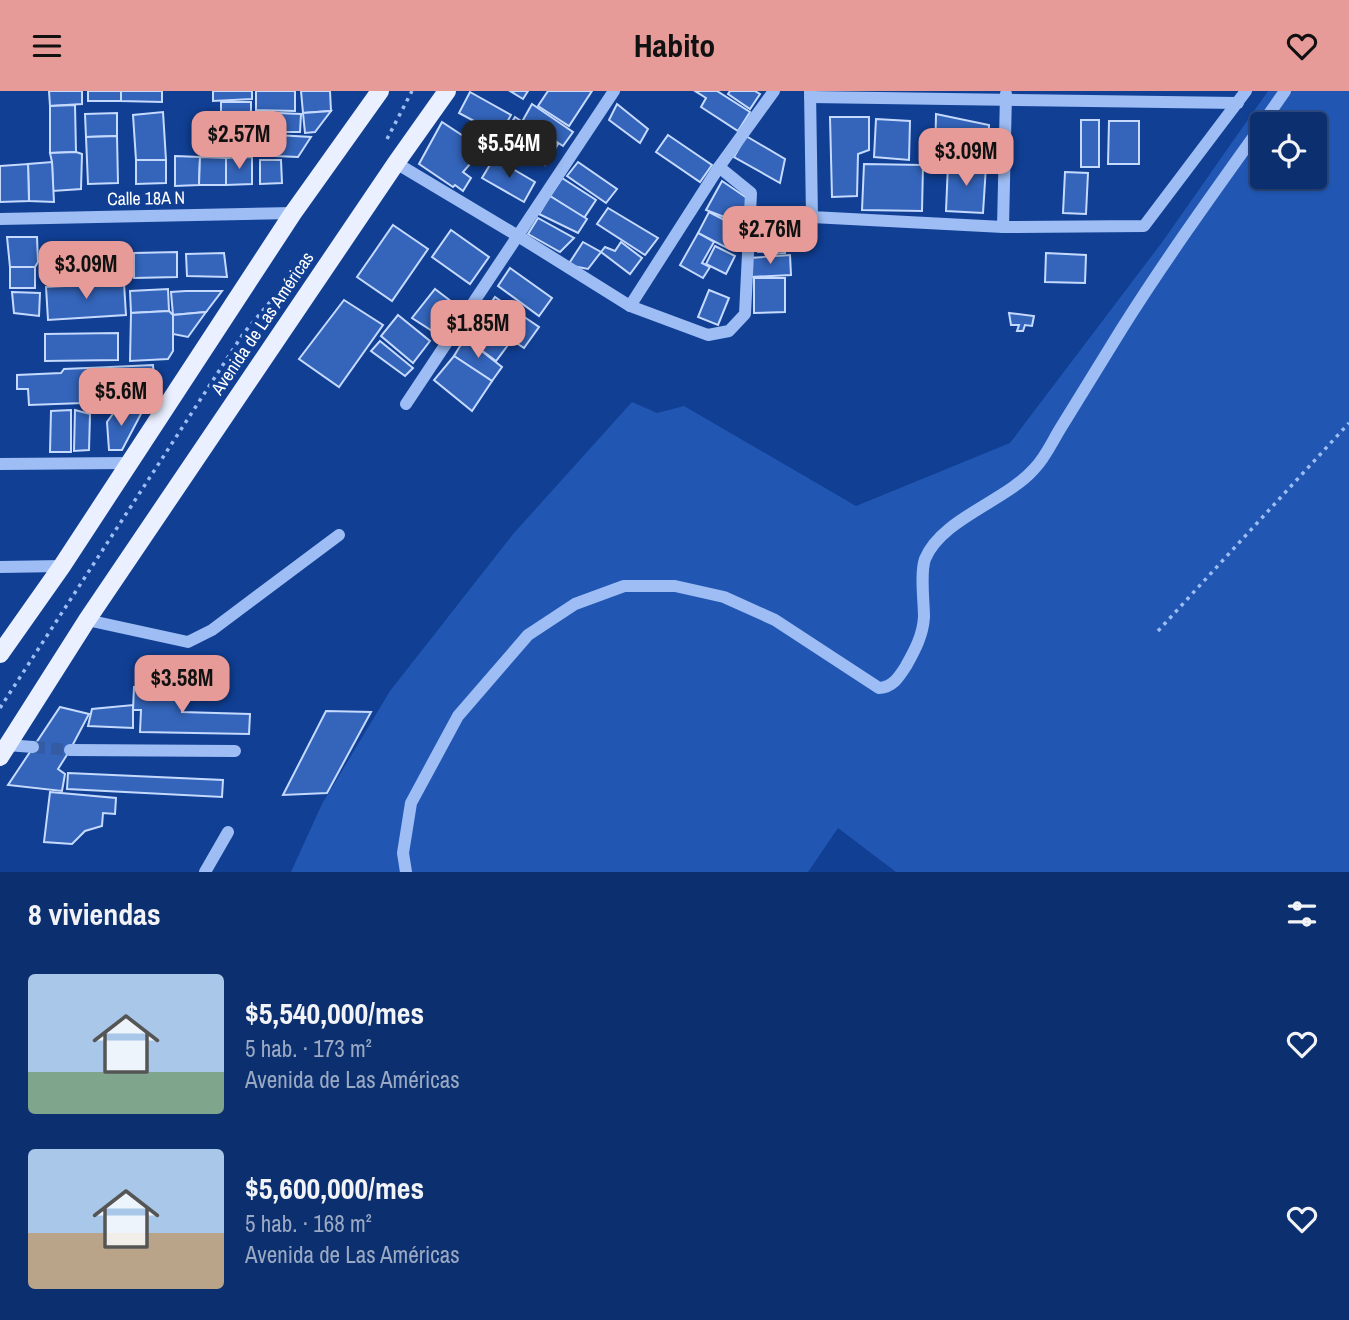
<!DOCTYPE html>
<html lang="es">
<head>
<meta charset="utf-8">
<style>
  :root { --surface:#0c2f6f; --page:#1a3b77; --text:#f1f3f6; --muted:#9aa9c3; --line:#2c4a82; --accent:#e69b98 }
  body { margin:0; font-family:"Archivo Narrow",sans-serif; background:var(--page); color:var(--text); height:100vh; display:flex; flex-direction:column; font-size:26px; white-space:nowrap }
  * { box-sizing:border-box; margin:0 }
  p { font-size:23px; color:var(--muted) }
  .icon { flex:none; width:38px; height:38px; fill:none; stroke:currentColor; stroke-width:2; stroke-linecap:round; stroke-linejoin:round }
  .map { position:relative; height:781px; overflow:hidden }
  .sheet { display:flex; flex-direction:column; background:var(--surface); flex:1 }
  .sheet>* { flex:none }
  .tools { position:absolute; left:1250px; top:21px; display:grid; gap:14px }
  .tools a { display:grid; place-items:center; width:77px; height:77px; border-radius:7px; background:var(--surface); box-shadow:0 2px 5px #0004,0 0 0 2px var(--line); font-size:35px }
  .price { position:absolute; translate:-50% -60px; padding:0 16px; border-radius:14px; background:var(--accent); color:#111; font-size:23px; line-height:46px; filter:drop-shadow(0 2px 4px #0008) }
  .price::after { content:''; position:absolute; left:50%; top:42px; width:21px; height:16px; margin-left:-10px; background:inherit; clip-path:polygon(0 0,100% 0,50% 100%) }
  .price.current { background:#222; color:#fff }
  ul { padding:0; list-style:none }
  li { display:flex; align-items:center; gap:21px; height:175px; padding:0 28px }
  li span { display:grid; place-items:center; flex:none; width:196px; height:140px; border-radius:7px; color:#555 }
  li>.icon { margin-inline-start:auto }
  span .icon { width:84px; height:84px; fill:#fffc; stroke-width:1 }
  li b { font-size:30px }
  h2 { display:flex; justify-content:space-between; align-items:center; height:84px; padding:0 28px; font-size:30px }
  header { display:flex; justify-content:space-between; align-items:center; height:91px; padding:0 28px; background:var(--accent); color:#111; font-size:32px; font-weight:700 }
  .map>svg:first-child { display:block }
</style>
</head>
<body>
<header><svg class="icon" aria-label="menu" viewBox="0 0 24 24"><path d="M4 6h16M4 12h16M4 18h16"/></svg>Habito<svg class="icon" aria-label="heart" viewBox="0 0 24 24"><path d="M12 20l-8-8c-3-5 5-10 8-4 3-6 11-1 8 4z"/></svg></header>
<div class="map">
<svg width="1349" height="781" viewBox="0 0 1349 781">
  <rect width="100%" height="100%" fill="#103f94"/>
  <!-- green -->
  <path fill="#2157b3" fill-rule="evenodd" d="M1268,0H1349V781H896L838,737L808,781H291L322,713L390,600L514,442L632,311L657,322L684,315L856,415L1010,352L1163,150ZM1262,33H1314V86H1262Z"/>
  <!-- building -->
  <g fill="#3465bb" stroke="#c5dafe" stroke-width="2">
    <path d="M49,0H82V13L50,15Z"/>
    <rect x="88" y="0" width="33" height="10"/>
    <path d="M121,0H162V11L121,10Z"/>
    <path d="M213,0H252V8L213,10Z"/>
    <path d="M256,0H295V20L256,19Z"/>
    <path d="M301,0H330L331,20L303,22Z"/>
    <path d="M510,0H528L523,8Z"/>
    <path d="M548,0H592L569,35L538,15Z"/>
    <path d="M695,0H717L750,21L738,40L701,16L706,7Z"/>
    <path d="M730,0H755L760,3L750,18L728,3Z"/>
    <path d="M470,1L511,24L500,44L459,22Z"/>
    <rect x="221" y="11" width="30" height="43"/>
    <path d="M532,13L573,41L563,55L523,29Z"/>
    <path d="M617,13L648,38L640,52L609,29Z"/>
    <path d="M75,14L76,61L50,62V15Z"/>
    <path d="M331,20L315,41L305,42L303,22Z"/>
    <path d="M163,21L166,69H136L133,24Z"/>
    <path d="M117,22V45L86,46L85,23Z"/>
    <path d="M278,22L301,23L300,41H278Z"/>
    <path d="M936,23L989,34L988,66L935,69Z"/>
    <path d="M515,26L558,53L545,74L502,47Z"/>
    <path d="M830,26H869V59L858,63L857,105L832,106Z"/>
    <path d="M876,28L910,30L909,69L874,66Z"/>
    <rect x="1081" y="29" width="18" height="47"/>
    <path d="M1109,30H1139V73H1108Z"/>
    <path d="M442,31L483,58L463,81L471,87L463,100L455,94L453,96L419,73Z"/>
    <path d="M276,44L311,46L298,66L275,65Z"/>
    <path d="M668,44L712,74L700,91L656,61Z"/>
    <path d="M117,45L118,92L88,93L86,46Z"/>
    <path d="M746,45L785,68L780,92L734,66Z"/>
    <path d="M76,61L82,63L81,98L53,100L52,71L50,62Z"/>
    <path d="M175,65L200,66L199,94L175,95Z"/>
    <path d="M200,66L226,67V94H199Z"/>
    <path d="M252,66V93L226,94V67Z"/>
    <path d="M494,67L535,91L524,111L482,87Z"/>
    <path d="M136,69H166V92L136,93Z"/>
    <path d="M260,69H281L282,92L260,93Z"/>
    <path d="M52,71L54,111L29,110L28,73Z"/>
    <path d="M578,71L617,98L606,112L567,85Z"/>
    <path d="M28,73L29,110L0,111V75Z"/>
    <path d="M864,73L923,74L922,120L862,119Z"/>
    <path d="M948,73L986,75L983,122L946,120Z"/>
    <path d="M1065,81L1088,82L1086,123L1063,122Z"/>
    <path d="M562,87L596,109L584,127L550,105Z"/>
    <path d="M722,90L747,107L745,134L706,119Z"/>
    <path d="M550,105L587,128L578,142L539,123Z"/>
    <path d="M758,116H768L771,125L768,128H778V144H769V161H758Z"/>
    <path d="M608,117L658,147L645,164L597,133Z"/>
    <rect x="771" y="117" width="10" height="8"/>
    <path d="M709,121L740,137L729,158L698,142Z"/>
    <path d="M538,127L574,147L560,161L528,143Z"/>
    <path d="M779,132H795L796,145L785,146V162L770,163V147H780Z"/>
    <path d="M393,134L428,158L392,210L357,186Z"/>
    <path d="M451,139L489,166L470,193L432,166Z"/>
    <path d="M698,142L714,151L702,172L710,176L703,187L680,174Z"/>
    <path d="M7,146H37L38,171L35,176H10Z"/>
    <path d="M583,151L601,161L588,178L568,174Z"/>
    <path d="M621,151L642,167L630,183L601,161L605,156L615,160Z"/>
    <path d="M715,155L735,165L726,183L706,173Z"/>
    <path d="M177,161V186L134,187V162Z"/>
    <path d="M224,162L227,186L187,185L186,163Z"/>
    <path d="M1046,162L1086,164L1085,192L1045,191Z"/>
    <path d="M790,164L791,184L750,186L749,167Z"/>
    <rect x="10" y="176" width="25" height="21"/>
    <path d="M510,177L552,207L539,225L498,195Z"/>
    <path d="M754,187H785V221L754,222Z"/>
    <path d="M124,192L126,224L48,229L46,196Z"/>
    <path d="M168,198L169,220L131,222L130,200Z"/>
    <path d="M435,198L456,214L437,243L412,227Z"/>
    <path d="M709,199L729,207L718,234L698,226Z"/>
    <path d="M186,200H222L206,221L173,224L171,201Z"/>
    <path d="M12,201L40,202L39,225L14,222Z"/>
    <path d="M495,206L539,236L524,257L480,228Z"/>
    <path d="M344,209L383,234L339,296L299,268Z"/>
    <path d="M169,220L173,224V260L168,268L130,270L131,222Z"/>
    <path d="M206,221L188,246L173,243V224Z"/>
    <path d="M1009,222L1034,225L1032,235L1025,234L1023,240H1017L1019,234H1011Z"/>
    <path d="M398,224L430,250L413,272L381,245Z"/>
    <path d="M477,232L508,254L496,270L465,247Z"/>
    <path d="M118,242V269L45,270V243Z"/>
    <path d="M465,247L502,276L492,290L454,265Z"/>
    <path d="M380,250L413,277L405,285L371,260Z"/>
    <path d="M454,265L492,290L472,320L434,289Z"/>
    <path d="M153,274L155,304L148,317L135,318L134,291L113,292L111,276Z"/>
    <path d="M110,276L111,311L29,314L28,298H17V284L61,282L64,278Z"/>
    <path d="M71,319V361H50L51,320Z"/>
    <path d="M75,319L90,323L89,359L74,360Z"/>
    <path d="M115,320L142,321L122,359H109L107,331Z"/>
    <path d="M134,596L173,597V603H183L182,621L250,623L249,643L140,641L141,619H133Z"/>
    <path d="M133,614V637L88,635L92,618Z"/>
    <path d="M60,616L89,623L70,659L58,678L65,683L62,700L8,694Z"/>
    <path d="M326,620L371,621L327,702L283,704Z"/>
    <path d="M68,682L223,689L222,706L67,698Z"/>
    <path d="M50,701L116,707L115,723L103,722L102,735L85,740L72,753L44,751Z"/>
  </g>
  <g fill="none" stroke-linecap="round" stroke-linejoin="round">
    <!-- minor-tunnel -->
    <path stroke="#345ca4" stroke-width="12" stroke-dasharray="12 6" stroke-linecap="butt" d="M33,656L70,659"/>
    <!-- path -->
    <g stroke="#9dbdf4" stroke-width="3.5" stroke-dasharray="3.5 5" stroke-linecap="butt">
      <path d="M387,48L412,0"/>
      <path d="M1158,540L1349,332"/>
      <path d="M0,617L243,243L302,173"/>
    </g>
    <!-- minor -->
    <g stroke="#9dbdf4" stroke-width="12">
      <path d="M810,0L812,126L1003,136L1144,135L1246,0"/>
      <path d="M810,6L1238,12"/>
      <path d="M1262,33L1285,0"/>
      <path d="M396,72L518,145L630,215L708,244L729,240L745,223L751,102L719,76"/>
      <path d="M0,128L293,122"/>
      <path d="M1003,136L1006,3"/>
      <path d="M630,215L719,76L774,0"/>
      <path d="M406,313L614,0"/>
      <path d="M0,373L128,372"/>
      <path d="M0,476L62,475"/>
      <path d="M87,529L188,551L212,539L339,444"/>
      <path d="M7,654L33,656"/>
      <path d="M70,659L235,660"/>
      <path d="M205,781L228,741"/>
      <path d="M406,781L403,762L411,712L458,625L528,544L575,513L624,495H675L724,506L775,529L879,597C893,596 899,586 906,575C915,559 923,544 924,526C924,511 920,482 925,468C941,428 1006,410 1034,378C1045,367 1052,351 1060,338C1080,305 1101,272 1121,239C1165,169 1214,101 1262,34"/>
    </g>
    <!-- major -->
    <g stroke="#eaf0ff" stroke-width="18">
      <path d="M0,563L62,475L293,122L380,0"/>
      <path d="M0,666L87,529L396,72L447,0"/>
    </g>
  </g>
  <g text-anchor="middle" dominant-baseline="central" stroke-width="7" stroke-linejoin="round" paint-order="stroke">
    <!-- street labels -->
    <g font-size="18" fill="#fff" stroke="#103f94">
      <text transform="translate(146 107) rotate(-1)">Calle 18A N</text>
      <text transform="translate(262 232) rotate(-56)">Avenida de Las Américas</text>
    </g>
  </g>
</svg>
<div class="tools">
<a><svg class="icon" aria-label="locate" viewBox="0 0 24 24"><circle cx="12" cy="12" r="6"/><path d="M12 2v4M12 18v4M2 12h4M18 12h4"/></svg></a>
</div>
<b class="price" style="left:239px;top:80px">$2.57M</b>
<b class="price current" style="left:509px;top:89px">$5.54M</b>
<b class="price" style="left:966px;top:97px">$3.09M</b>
<b class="price" style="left:770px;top:175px">$2.76M</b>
<b class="price" style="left:86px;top:210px">$3.09M</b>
<b class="price" style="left:478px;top:269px">$1.85M</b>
<b class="price" style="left:121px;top:337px">$5.6M</b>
<b class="price" style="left:182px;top:624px">$3.58M</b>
</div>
<section class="sheet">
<h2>8 viviendas<svg class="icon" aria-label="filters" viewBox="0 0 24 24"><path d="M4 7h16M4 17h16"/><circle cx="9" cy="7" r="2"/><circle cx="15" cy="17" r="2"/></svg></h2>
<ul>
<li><span style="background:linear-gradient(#a9c7e8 70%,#7fa58c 0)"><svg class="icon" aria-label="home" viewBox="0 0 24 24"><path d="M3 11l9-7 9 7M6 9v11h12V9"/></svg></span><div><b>$5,540,000/mes</b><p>5 hab. · 173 m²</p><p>Avenida de Las Américas</p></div><svg class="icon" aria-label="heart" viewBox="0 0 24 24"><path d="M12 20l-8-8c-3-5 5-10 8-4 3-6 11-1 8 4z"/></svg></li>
<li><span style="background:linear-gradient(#a9c7e8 60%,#b9a48a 0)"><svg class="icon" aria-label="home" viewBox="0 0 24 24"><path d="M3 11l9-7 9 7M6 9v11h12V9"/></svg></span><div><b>$5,600,000/mes</b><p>5 hab. · 168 m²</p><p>Avenida de Las Américas</p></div><svg class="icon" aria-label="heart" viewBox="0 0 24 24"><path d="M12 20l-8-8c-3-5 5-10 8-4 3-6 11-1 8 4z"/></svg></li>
</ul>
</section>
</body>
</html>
